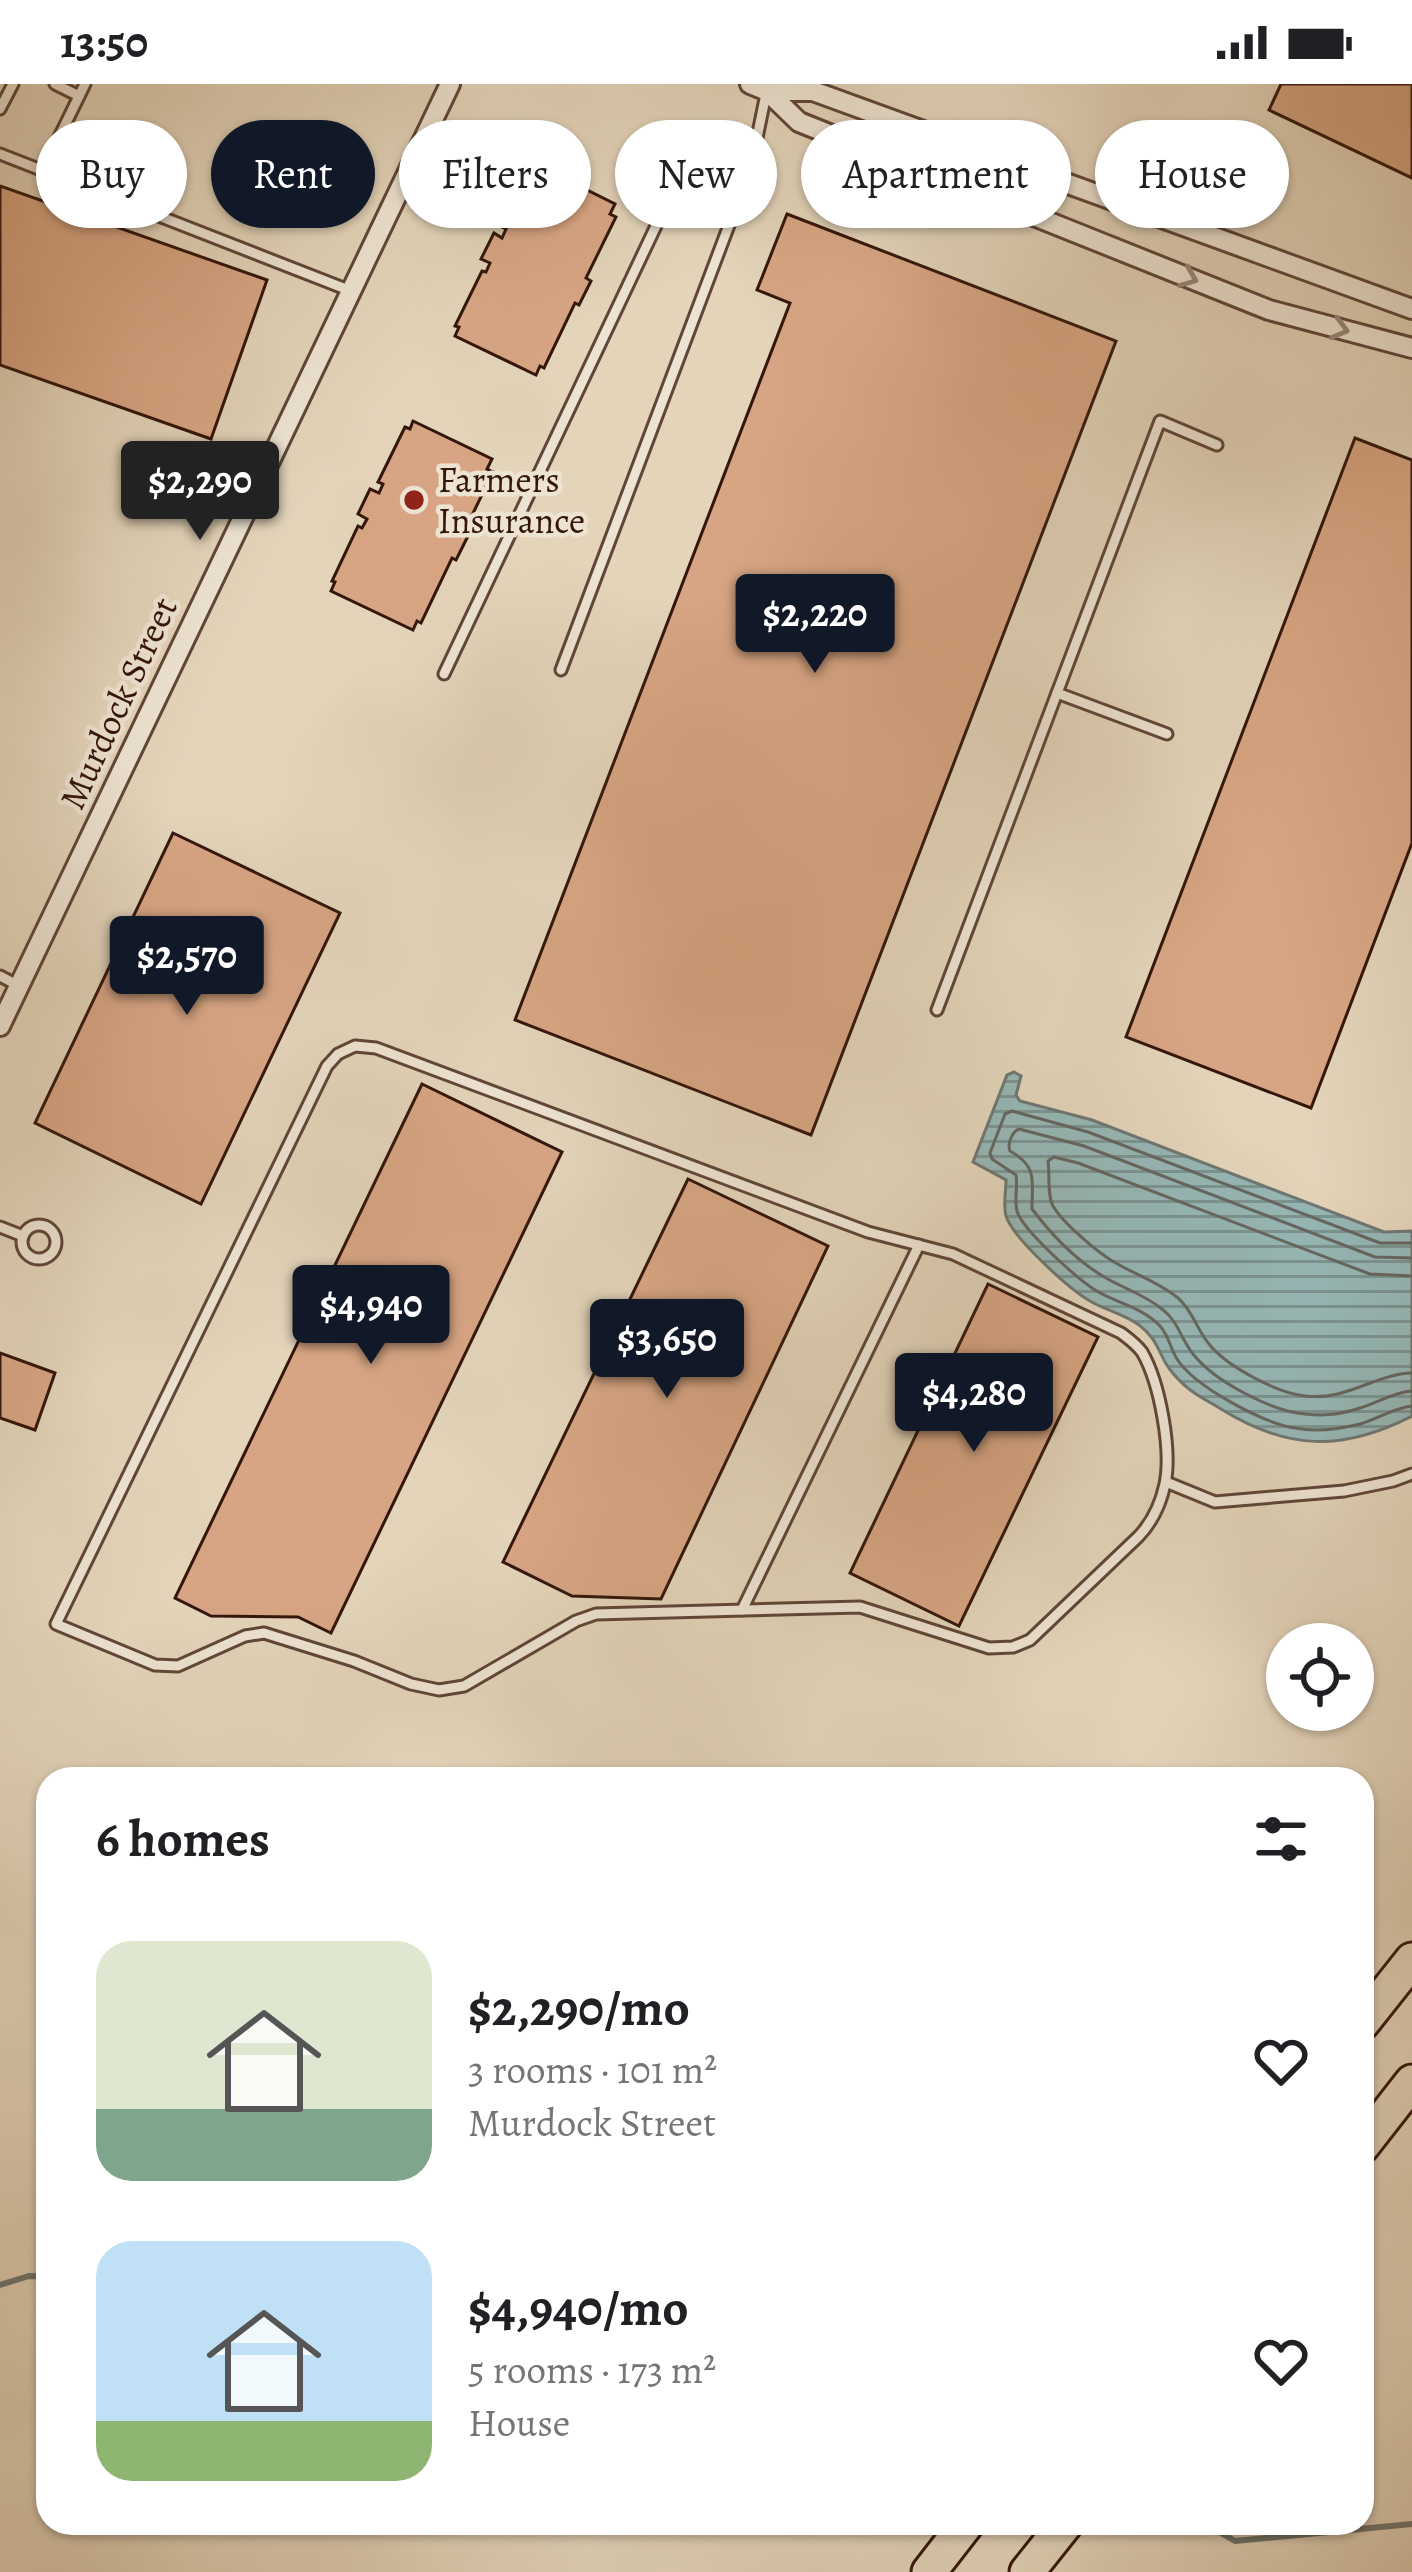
<!DOCTYPE html>
<html lang="en">
<head>
<meta charset="utf-8">
<style>
  :root { --surface:#fff; --page:#f2f2f2; --text:#202124; --muted:#757577; --accent:#111827 }
  body { margin:0; font-family:Alegreya,serif; background:var(--page); color:var(--text); height:100vh; display:flex; flex-direction:column; font-size:45px; white-space:nowrap }
  * { box-sizing:border-box; margin:0 }
  p { font-size:39px; color:var(--muted) }
  .icon { flex:none; width:66px; height:66px; fill:none; stroke:currentColor; stroke-width:2; stroke-linecap:round; stroke-linejoin:round }
  .map { position:relative; flex:1; overflow:hidden }
  .drawer { position:absolute; left:36px; top:1683px; width:1338px; height:768px; display:flex; flex-direction:column; background:var(--surface); border-radius:36px; box-shadow:0 3px 9px #0004 }
  .drawer>* { flex:none }
  .top-card { position:absolute; left:36px; top:36px; width:1341px; height:108px; display:flex; gap:24px }
  .tools { position:absolute; left:1266px; top:1539px; display:grid; gap:24px }
  .tools a { display:grid; place-items:center; width:108px; height:108px; border-radius:50%; background:var(--surface); box-shadow:0 3px 9px #0004; font-size:60px }
  .price { position:absolute; translate:-50% -102px; padding:0 27px; border-radius:12px; background:var(--accent); color:#fff; font-size:39px; line-height:78px; filter:drop-shadow(0 3px 6px #0008) }
  .price::after { content:''; position:absolute; left:50%; top:72px; width:36px; height:27px; margin-left:-18px; background:inherit; clip-path:polygon(0 0,100% 0,50% 100%) }
  .price.on { background:#222; color:#fff }
  ul { padding:0; list-style:none }
  li { display:flex; align-items:center; gap:36px; height:300px; padding:0 60px }
  li span { display:grid; place-items:center; flex:none; width:336px; height:240px; border-radius:36px; color:#555 }
  li>.icon { margin-inline-start:auto }
  span .icon { width:144px; height:144px; fill:#fffc; stroke-width:1 }
  li b { font-size:51px }
  h2 { display:flex; justify-content:space-between; align-items:center; height:144px; padding:0 60px; font-size:51px }
  .chip { padding:0 42px; border-radius:54px; background:var(--surface); box-shadow:0 3px 9px #0004; font-size:42px; line-height:108px }
  .chip.on { background:var(--accent); color:#fff }
  .status { display:flex; justify-content:space-between; align-items:center; height:84px; padding:0 60px; background:var(--surface); direction:ltr }
  .status svg { height:33px; fill:currentColor }
  .map>svg:first-child { display:block }
</style>
</head>
<body>
<div class="status"><b>13:50</b><svg viewBox="0 0 49 12"><path d="M0 12V9h3v3zM5 12V6h3v6zM10 12V3h3v9zM15 12V0h3v12zM26 1h20v11H26zM47 4h2v5h-2z"/></svg></div>
<div class="map">
<svg width="1412" height="2488" viewBox="0 0 1412 2488">
  <defs>
    <pattern id="water-rules" width="6" height="5" patternUnits="userSpaceOnUse" patternTransform="scale(3)"><rect width="6" height="5" fill="#96b7b6"/><path d="M0 2.5h6" fill="none" stroke="#7b9492"/></pattern>
  </defs>
  <rect width="100%" height="100%" fill="#e3d4ba"/>
  <filter id="stains"><feTurbulence type="fractalNoise" baseFrequency=".00167" numOctaves="4"/><feColorMatrix values="0 0 0 0 .2 0 0 0 0 .09 0 0 0 0 .02 0 0 0 .5 -.17"/></filter>
  <radialGradient id="worn" r=".72"><stop offset=".6" stop-color="#630" stop-opacity="0"/><stop offset="1" stop-color="#630" stop-opacity=".3"/></radialGradient>
  <!-- water -->
  <path fill="url(#water-rules)" stroke="#6f7772" stroke-width="3" d="M1014,988L1021,992L1016,1011L1020,1017L1092,1036L1384,1148L1412,1147V1332C1342,1368 1287,1366 1221,1325C1210,1318 1199,1313 1189,1305C1181,1299 1170,1287 1165,1278C1157,1263 1154,1252 1139,1241C1124,1230 1105,1226 1090,1217C1069,1205 1013,1154 1006,1132C1003,1121 1006,1107 1006,1096L973,1078L1007,991Z"/>
  <g fill="none" stroke-linecap="round" stroke-linejoin="round">
    <!-- shore -->
    <g stroke="#656661" stroke-width="3">
      <path d="M1412,1159H1380L1088,1048L1012,1027L1005,1030L990,1069L992,1075L1016,1091C1018,1102 1014,1116 1017,1127C1022,1146 1078,1195 1095,1206C1116,1219 1142,1223 1160,1242C1169,1252 1170,1264 1177,1275C1195,1303 1263,1339 1295,1344C1315,1348 1340,1345 1360,1340C1377,1335 1394,1324 1412,1322"/>
      <path d="M1412,1174L1375,1173L1084,1062L1019,1045C1012,1048 1007,1060 1010,1067C1038,1083 1032,1096 1032,1125C1051,1150 1078,1178 1106,1194C1125,1205 1145,1211 1162,1225C1178,1237 1181,1255 1193,1270C1214,1297 1271,1327 1305,1330C1322,1332 1343,1330 1360,1324C1377,1319 1394,1308 1412,1307"/>
      <path d="M1412,1192L1370,1190L1078,1079L1054,1073L1048,1077C1050,1091 1047,1111 1053,1122C1063,1139 1097,1168 1114,1178C1136,1191 1159,1198 1178,1214C1193,1227 1197,1246 1209,1260C1226,1282 1277,1309 1305,1312C1347,1317 1375,1290 1412,1289"/>
    </g>
    <!-- stream -->
    <g stroke="#6f7772" stroke-width="6">
      <path d="M0,2201L29,2192L48,2193"/>
      <path d="M1204,2439L1235,2457L1412,2440"/>
    </g>
  </g>
  <!-- building -->
  <g fill="#d7a583" stroke="#34160c" stroke-width="3">
    <path d="M1281,0H1412V94L1269,26Z"/>
    <path d="M537,81L615,120L610,130L616,133L586,194L591,197L579,221L575,219L544,284L540,282L536,291L455,252L459,243L455,242L482,187L486,188L490,179L481,175L494,149L502,154L506,145L502,143L529,87L533,89Z"/>
    <path d="M0,102L267,196L211,355L0,281Z"/>
    <path d="M787,130L1116,257L811,1051L515,936L790,219L757,206Z"/>
    <path d="M413,337L492,375L487,385L493,388L463,450L468,452L456,476L452,474L421,539L417,537L413,546L331,507L335,498L332,497L358,442L362,444L367,435L358,430L370,405L379,409L383,400L378,398L405,343L410,345Z"/>
    <path d="M1355,354L1412,376V759L1311,1024L1126,953Z"/>
    <path d="M173,749L340,829L201,1120L35,1039Z"/>
    <path d="M422,1000L562,1068L331,1549L298,1533L211,1532L175,1514Z"/>
    <path d="M688,1095L828,1162L661,1515L572,1512L503,1478Z"/>
    <path d="M988,1200L1098,1253L959,1542L850,1489Z"/>
    <path d="M0,1269L55,1289L35,1346L0,1334Z"/>
  </g>
  <g fill="none" stroke-linecap="round" stroke-linejoin="round">
    <!-- lane casing -->
    <g stroke="#604638" stroke-width="15">
      <g id="lane">
        <path d="M55,0L79,12"/>
        <path d="M0,25L13,0"/>
        <path d="M0,70L351,207"/>
        <path d="M653,77L682,87L755,64"/>
        <path d="M42,88L85,0"/>
        <path d="M561,586L751,83L766,10"/>
        <path d="M444,590L682,87"/>
        <path d="M1057,609L1167,650"/>
        <path d="M0,892L19,902"/>
        <path d="M937,926L1160,337L1217,361"/>
        <path d="M355,962L376,964L868,1148L953,1170L1121,1249C1129,1255 1136,1260 1142,1268C1160,1299 1172,1366 1165,1400C1161,1419 1152,1438 1139,1452L1030,1556L1013,1563L989,1564L860,1523L596,1530L576,1537L464,1602L439,1606L411,1600L354,1577L264,1549L245,1552L178,1582L155,1581L56,1540L327,982L338,970Z"/>
        <circle cx="39" cy="1158" r="17"/>
        <path d="M0,1143L23,1152"/>
        <path d="M1166,1398L1215,1418L1344,1407L1393,1397L1412,1390"/>
        <path d="M742,1526L919,1161"/>
      </g>
    </g>
    <!-- street casing -->
    <g stroke="#604638" stroke-width="24">
      <g id="street">
        <path d="M750,0L767,7H813L1412,225"/>
        <path d="M767,7L799,38L1269,226L1412,264"/>
        <path d="M0,942L450,0"/>
      </g>
    </g>
    <!-- highway casing -->
    <g stroke="#34160c" stroke-width="39">
      <g id="highway">
        <path d="M1362,1939L1412,1876"/>
        <path d="M1362,2062L1412,1998"/>
        <path d="M929,2488L967,2439"/>
        <path d="M1027,2488L1066,2439"/>
      </g>
    </g>
    <!-- lane -->
    <use href="#lane" stroke="#ede3d2" stroke-width="9"/>
    <!-- street -->
    <use href="#street" stroke="#ede3d2" stroke-width="18"/>
    <!-- highway -->
    <use href="#highway" stroke="#e3d4ba" stroke-width="33"/>
  </g>
  <!-- one-way arrows -->
  <defs><path id="oneway-chevron" d="M-2-3.5L2.5 0L-2 3.5" fill="none" stroke-width="1.6" stroke-linecap="round" stroke-linejoin="round" transform="scale(3)"/></defs>
  <g stroke="#9a8779">
    <use href="#oneway-chevron" transform="translate(1189 194) rotate(22)"/>
    <use href="#oneway-chevron" transform="translate(1340 245) rotate(15)"/>
  </g>
  <!-- markers -->
  <circle fill="#8f2418" stroke="#ede3d2" stroke-width="4.5" cx="414" cy="416" r="12"/>
  <g text-anchor="middle" dominant-baseline="central" stroke-width="9" stroke-linejoin="round" paint-order="stroke">
    <!-- poi labels -->
    <g font-size="36" fill="#34160c" stroke="#ede3d2" text-anchor="start">
      <text x="438" y="395">Farmers<tspan x="438" dy="41">Insurance</tspan></text>
    </g>
    <!-- street labels -->
    <g font-size="36" fill="#34160c" stroke="#ede3d2">
      <text transform="translate(118 619) rotate(-65)">Murdock Street</text>
    </g>
  </g>
  <rect width="100%" height="100%" filter="url(#stains)"/>
  <rect width="100%" height="100%" fill="url(#worn)"/>
</svg>
<div class="tools">
<a><svg class="icon" aria-label="locate" viewBox="0 0 24 24"><circle cx="12" cy="12" r="6"/><path d="M12 2v4M12 18v4M2 12h4M18 12h4"/></svg></a>
</div>
<b class="price on" style="left:200px;top:459px">$2,290</b>
<b class="price" style="left:815px;top:592px">$2,220</b>
<b class="price" style="left:187px;top:934px">$2,570</b>
<b class="price" style="left:371px;top:1283px">$4,940</b>
<b class="price" style="left:667px;top:1317px">$3,650</b>
<b class="price" style="left:974px;top:1371px">$4,280</b>
<div class="top-card">
<a class="chip">Buy</a>
<a class="chip on">Rent</a>
<a class="chip">Filters</a>
<a class="chip">New</a>
<a class="chip">Apartment</a>
<a class="chip">House</a>
</div>
<section class="drawer">
<h2>6 homes<svg class="icon" aria-label="filters" viewBox="0 0 24 24"><path d="M4 7h16M4 17h16"/><circle cx="9" cy="7" r="2"/><circle cx="15" cy="17" r="2"/></svg></h2>
<ul>
<li><span style="background:linear-gradient(#dfe7d0 70%,#7fa58c 0)"><svg class="icon" aria-label="home" viewBox="0 0 24 24"><path d="M3 11l9-7 9 7M6 9v11h12V9"/></svg></span><div><b>$2,290/mo</b><p>3 rooms · 101 m²</p><p>Murdock Street</p></div><svg class="icon" aria-label="heart" viewBox="0 0 24 24"><path d="M12 20l-8-8c-3-5 5-10 8-4 3-6 11-1 8 4z"/></svg></li>
<li><span style="background:linear-gradient(#bfe0f5 75%,#8fb573 0)"><svg class="icon" aria-label="home" viewBox="0 0 24 24"><path d="M3 11l9-7 9 7M6 9v11h12V9"/></svg></span><div><b>$4,940/mo</b><p>5 rooms · 173 m²</p><p>House</p></div><svg class="icon" aria-label="heart" viewBox="0 0 24 24"><path d="M12 20l-8-8c-3-5 5-10 8-4 3-6 11-1 8 4z"/></svg></li>
</ul>
</section>
</div>
</body>
</html>
